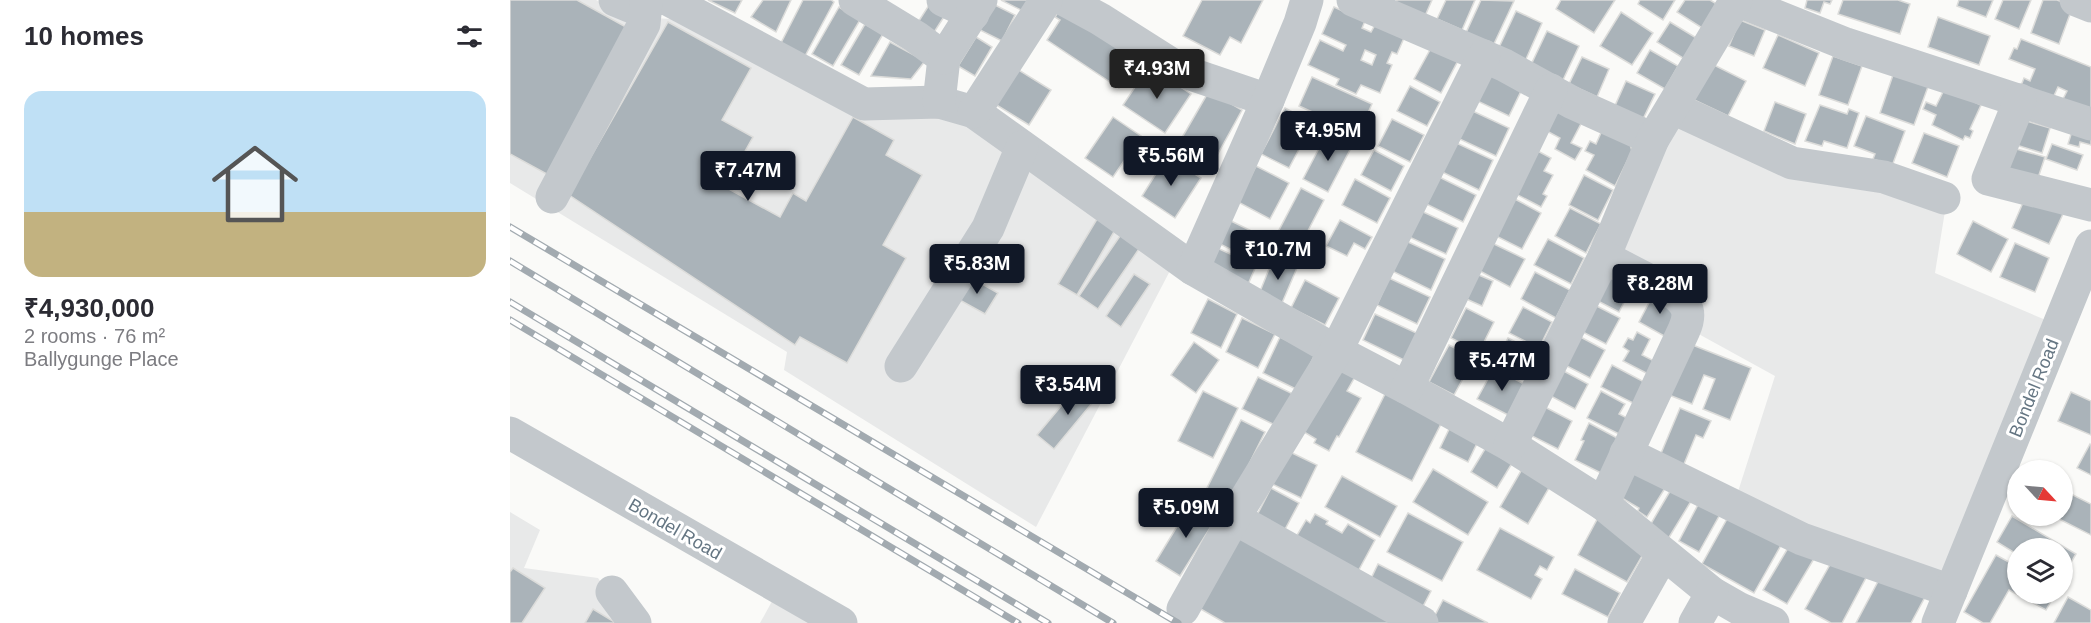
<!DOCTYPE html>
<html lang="en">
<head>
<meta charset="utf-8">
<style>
  :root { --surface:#fff; --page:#f2f2f3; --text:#2b2b33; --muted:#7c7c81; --line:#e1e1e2; --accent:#111827 }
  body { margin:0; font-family:Arial,sans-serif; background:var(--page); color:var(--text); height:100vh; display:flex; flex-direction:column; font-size:22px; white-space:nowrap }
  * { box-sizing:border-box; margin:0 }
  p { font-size:20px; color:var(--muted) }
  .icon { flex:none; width:33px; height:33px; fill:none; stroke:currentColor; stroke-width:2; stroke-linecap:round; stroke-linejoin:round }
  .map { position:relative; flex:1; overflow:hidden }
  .details { display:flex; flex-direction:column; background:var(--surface); width:510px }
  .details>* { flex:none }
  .needle { width:39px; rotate:116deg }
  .controls { position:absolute; left:1497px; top:460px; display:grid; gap:12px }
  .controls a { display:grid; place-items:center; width:66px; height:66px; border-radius:50%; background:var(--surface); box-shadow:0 2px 4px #0004; font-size:30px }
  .price { position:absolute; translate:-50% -51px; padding:0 14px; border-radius:6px; background:var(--accent); color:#fff; font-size:20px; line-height:39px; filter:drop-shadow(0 2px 3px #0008) }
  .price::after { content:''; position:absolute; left:50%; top:36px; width:18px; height:14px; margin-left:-9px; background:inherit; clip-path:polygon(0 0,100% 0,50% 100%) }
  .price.selected { background:#222; color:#fff }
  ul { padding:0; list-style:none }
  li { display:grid; align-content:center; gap:12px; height:318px; padding:0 24px }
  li+li { border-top:2px solid var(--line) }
  li span { display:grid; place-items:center; height:186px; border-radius:18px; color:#555 }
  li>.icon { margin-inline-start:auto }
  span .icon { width:108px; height:108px; fill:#fffc; stroke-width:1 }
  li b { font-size:26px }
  h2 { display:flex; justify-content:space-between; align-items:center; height:72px; padding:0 24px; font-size:26px }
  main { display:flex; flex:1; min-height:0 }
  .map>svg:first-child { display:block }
</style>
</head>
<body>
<main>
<section class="details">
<h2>10 homes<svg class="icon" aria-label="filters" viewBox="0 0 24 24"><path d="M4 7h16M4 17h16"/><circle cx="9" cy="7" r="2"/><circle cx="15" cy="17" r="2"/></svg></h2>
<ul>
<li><span style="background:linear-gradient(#bfe0f5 65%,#c2b280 0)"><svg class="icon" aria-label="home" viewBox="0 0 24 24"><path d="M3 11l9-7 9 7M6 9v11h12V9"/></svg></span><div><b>₹4,930,000</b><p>2 rooms · 76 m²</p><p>Ballygunge Place</p></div></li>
</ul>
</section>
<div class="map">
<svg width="1581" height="623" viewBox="0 0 1581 623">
  <rect width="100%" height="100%" fill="#fafaf8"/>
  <!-- built -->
  <g fill="#e8e9e9">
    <path d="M0,0H86L119,17L163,19L350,117L442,110L663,265L526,527L274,370L277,352L0,183Z"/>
    <path d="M1163,124L1379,190L1435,211L1425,273L1538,321L1434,581L1225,501L1265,376L1185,332L1190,294L1111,253Z"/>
    <path d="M0,512L30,530L14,568L88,578L117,623H0Z"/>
    <path d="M266,594L317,623H250Z"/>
  </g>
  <!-- building -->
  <g fill="#aab3b9" stroke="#dcdcda" stroke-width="1.5" fill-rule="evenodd">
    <path d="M0,0H67L125,32L44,178L0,154Z"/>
    <path d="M198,0H232L225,13Z"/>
    <path d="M253,0H281L266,32L241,17Z"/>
    <path d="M293,0H321L324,2L295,56L271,43Z"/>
    <path d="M491,0H521L515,12Z"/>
    <path d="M692,0H753L731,43L720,37L710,55L673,36Z"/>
    <path d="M887,0H922L911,25L882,12Z"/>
    <path d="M936,0H965L952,30L927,19Z"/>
    <path d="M971,0L1004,1L982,48L955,35Z"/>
    <path d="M1051,0H1105L1084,33L1046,9Z"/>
    <path d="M1130,0H1165L1153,20L1128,4Z"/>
    <path d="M1175,0H1200L1215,9L1200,33L1167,12Z"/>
    <path d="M1297,0H1322L1320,4L1314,2L1310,13L1295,8Z"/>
    <path d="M1333,0H1388L1400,4L1390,34L1328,14Z"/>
    <path d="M1449,0H1483L1476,17L1447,6Z"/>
    <path d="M1493,0H1521L1509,29L1485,19Z"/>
    <path d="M1533,0H1547L1563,6L1549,44L1521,33Z"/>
    <path d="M477,1L505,15L492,41L464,27Z"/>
    <path d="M421,2L437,12L421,37L405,27Z"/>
    <path d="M553,4L631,55L609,88L537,40L550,20L545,17Z"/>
    <path d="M329,7L350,20L323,66L302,54Z"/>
    <path d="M824,7L855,21L852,28L861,32L865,25L894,38L887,54L882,52L877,63L882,65L870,93L851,85L846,94L826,85L829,79L798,65L810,40L833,51L836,45L812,34ZM855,50L866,55L862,65L851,60Z"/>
    <path d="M1006,11L1032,23L1012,68L985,56Z"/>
    <path d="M1111,12L1143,33L1122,65L1090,46Z"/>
    <path d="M1428,17L1480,36L1469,65L1418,47Z"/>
    <path d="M1230,20L1255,30L1244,56L1219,46Z"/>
    <path d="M158,22L241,68L212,120L243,137L215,187L270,217L283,193L296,201L343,117L384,140L376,155L412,175L373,245L396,258L337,363L290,337L285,345L59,195Z"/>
    <path d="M1160,22L1193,42L1181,63L1147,42Z"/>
    <path d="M355,24L373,34L349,75L331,65Z"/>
    <path d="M1037,31L1069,46L1052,82L1020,67Z"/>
    <path d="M1268,35L1309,53L1295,86L1253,68Z"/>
    <path d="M466,37L482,47L465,76L448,66Z"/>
    <path d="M926,39L952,53L931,93L904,79Z"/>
    <path d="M1511,39L1581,67V110L1553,99L1557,91L1548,87L1542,100L1510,88L1514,78L1520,81L1525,69L1499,59L1504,48L1507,49Z"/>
    <path d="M380,42L415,61L401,79L361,76Z"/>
    <path d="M1140,50L1168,66L1155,89L1127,73Z"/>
    <path d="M1323,56L1352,66L1338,105L1309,95Z"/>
    <path d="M1072,57L1099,69L1087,97L1059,84Z"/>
    <path d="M1198,62L1236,81L1218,116L1180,98Z"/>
    <path d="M502,66L541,90L519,125L480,101Z"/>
    <path d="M639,66L681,94L655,133L613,105Z"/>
    <path d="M973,71L1012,89L999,116L961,98Z"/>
    <path d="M1384,72L1419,84L1404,125L1370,113Z"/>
    <path d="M802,77L862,104L849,133L789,106Z"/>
    <path d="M1116,81L1145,94L1132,121L1104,108Z"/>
    <path d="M900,86L930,102L917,126L887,111Z"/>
    <path d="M1435,88L1471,105L1460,129L1463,131L1460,138L1455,136L1453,140L1422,125L1426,115L1413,109L1416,102L1426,106Z"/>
    <path d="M699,91L732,110L704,161L670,141Z"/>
    <path d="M1265,102L1296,114L1285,144L1254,131Z"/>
    <path d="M1054,105L1075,116L1061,143L1072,148L1065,160L1045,149L1050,138L1033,129Z"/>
    <path d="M1310,105L1337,114L1339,109L1349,113L1337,148L1314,141L1312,146L1295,141Z"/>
    <path d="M954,107L999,128L986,156L941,135Z"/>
    <path d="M775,108L803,123L779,168L751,154Z"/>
    <path d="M1356,116L1395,131L1382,166L1363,159L1365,154L1344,146Z"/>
    <path d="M603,117L631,136L603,177L575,158Z"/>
    <path d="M882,119L914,135L900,162L868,146Z"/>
    <path d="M1510,119L1540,128L1532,153L1503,144Z"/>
    <path d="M1094,126L1118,137L1122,151L1105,186L1076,170L1084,155L1075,151L1080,141L1086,144Z"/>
    <path d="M1563,128L1581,130V145L1570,142L1569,147L1558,144Z"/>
    <path d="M818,131L843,144L818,192L793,179Z"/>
    <path d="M1414,133L1449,146L1437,177L1402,163Z"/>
    <path d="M940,140L983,160L969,190L926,169Z"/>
    <path d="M1542,144L1573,155L1567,170L1536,159Z"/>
    <path d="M1496,146L1535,157L1528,178L1490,167Z"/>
    <path d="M1024,149L1041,158L1034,171L1043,175L1033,194L1037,196L1031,207L1002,192Z"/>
    <path d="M864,150L894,166L881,191L851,175Z"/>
    <path d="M657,156L691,178L665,218L632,196Z"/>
    <path d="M746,166L779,183L760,219L728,202Z"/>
    <path d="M923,174L966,195L953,222L910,201Z"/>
    <path d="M1074,175L1103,190L1088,220L1059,205Z"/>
    <path d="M845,179L880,198L867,223L832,205Z"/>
    <path d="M791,188L814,200L791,244L768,232Z"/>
    <path d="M1003,198L1031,213L1012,249L984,235Z"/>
    <path d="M1515,198L1553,214L1539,244L1502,228Z"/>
    <path d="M1060,208L1091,224L1076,253L1045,236Z"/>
    <path d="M909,210L948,228L936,254L897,236Z"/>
    <path d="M590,214L608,225L567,295L548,284Z"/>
    <path d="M717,219L758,239L746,262L706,242Z"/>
    <path d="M830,220L862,237L855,249L844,243L837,256L816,246Z"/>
    <path d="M1463,221L1498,239L1481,272L1447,254Z"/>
    <path d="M612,233L631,246L588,309L569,296Z"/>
    <path d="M1038,239L1074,258L1061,284L1024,265Z"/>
    <path d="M896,241L935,259L921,290L882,271Z"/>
    <path d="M982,243L1015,259L1000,287L968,270Z"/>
    <path d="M1505,243L1539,258L1525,292L1490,277Z"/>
    <path d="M703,246L746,266L736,289L696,260Z"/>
    <path d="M763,259L787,268L772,303L749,294Z"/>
    <path d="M1100,266L1126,279L1109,312L1082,298Z"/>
    <path d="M1025,272L1060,290L1046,318L1011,299Z"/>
    <path d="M964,273L983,281L972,306L954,298Z"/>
    <path d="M624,274L640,284L611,327L596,316Z"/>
    <path d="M458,276L488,293L475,314L446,298Z"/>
    <path d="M879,278L920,297L907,324L867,305Z"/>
    <path d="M795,280L829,298L815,325L781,308Z"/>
    <path d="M1144,293L1171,307L1156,337L1129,322Z"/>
    <path d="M698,299L727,314L711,348L681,333Z"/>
    <path d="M1079,302L1110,318L1096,344L1065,328Z"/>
    <path d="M1013,307L1042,322L1029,348L999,333Z"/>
    <path d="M956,308L984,322L969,352L941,338Z"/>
    <path d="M865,314L913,336L900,363L853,340Z"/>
    <path d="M732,318L765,334L748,368L716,352Z"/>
    <path d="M1127,332L1140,339L1132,355L1146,362L1140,375L1113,361L1119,351L1113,347L1118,338L1123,340Z"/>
    <path d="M1063,333L1095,350L1080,378L1049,362Z"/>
    <path d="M770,337L805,354L788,390L753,373Z"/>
    <path d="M998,338L1029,354L1016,380L985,364Z"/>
    <path d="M684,342L709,360L686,393L661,375Z"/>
    <path d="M1180,344L1241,368L1220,420L1193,409L1205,379L1194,375L1182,404L1159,395Z"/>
    <path d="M939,345L972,362L969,368L961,364L944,395L919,382Z"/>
    <path d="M825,363L846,375L837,391L851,398L829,437L827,436L819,451L804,443L806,439L789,429Z"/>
    <path d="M1102,365L1138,384L1127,405L1091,387Z"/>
    <path d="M984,368L1016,385L1000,416L967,399Z"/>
    <path d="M1050,369L1078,384L1065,409L1037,394Z"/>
    <path d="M748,377L783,394L767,426L732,409Z"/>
    <path d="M571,382L588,396L544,449L527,435Z"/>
    <path d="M879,386L936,414L902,481L846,452Z"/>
    <path d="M693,391L728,408L703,458L668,441Z"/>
    <path d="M1091,391L1115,404L1109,414L1121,420L1113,436L1077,418Z"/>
    <path d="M1561,392L1581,401V435L1548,421Z"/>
    <path d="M1031,405L1062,421L1048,449L1016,433Z"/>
    <path d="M1170,408L1201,421L1193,438L1186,435L1174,464L1147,463Z"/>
    <path d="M731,420L755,432L721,500L697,488Z"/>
    <path d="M943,421L971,435L958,462L930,448Z"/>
    <path d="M1079,423L1109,439L1091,473L1065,460L1074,441L1071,440Z"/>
    <path d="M978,444L1004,460L987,488L961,472Z"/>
    <path d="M1580,444L1581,445V475L1567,468Z"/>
    <path d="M778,451L807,465L791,498L762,484Z"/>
    <path d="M1015,464L1043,481L1018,524L990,507Z"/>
    <path d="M1123,464L1157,485L1137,517L1128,511L1129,508L1105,494Z"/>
    <path d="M923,469L978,502L958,535L903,502Z"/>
    <path d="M832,476L887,506L870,537L815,507Z"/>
    <path d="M1166,481L1186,493L1158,539L1139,527Z"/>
    <path d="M761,488L789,503L772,535L745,519Z"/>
    <path d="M1555,491L1581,504V535L1543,516H1552V497Z"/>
    <path d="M1192,497L1213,509L1189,552L1169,541Z"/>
    <path d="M682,502L707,517L670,576L646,561Z"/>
    <path d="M1222,510L1274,540L1244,593L1192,564Z"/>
    <path d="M898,513L953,542L932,581L877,552Z"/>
    <path d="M805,514L818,521L816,524L832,533L838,524L865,540L845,577L783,542L796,520L800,523Z"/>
    <path d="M1090,514L1135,551L1117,582L1068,555Z"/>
    <path d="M1502,516L1566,554L1552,578V549H1508V555L1487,542Z"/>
    <path d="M990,528L1044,557L1037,570L1030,566L1025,575L1032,579L1021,599L967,570Z"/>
    <path d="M725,531L883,623H715L682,604Z"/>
    <path d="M1281,543L1305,557L1277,604L1253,590Z"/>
    <path d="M1326,554L1359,572L1332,623H1321L1295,609Z"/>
    <path d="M1486,555L1508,567V594H1545L1536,610L1499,590L1480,623H1473L1454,612Z"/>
    <path d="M868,564L921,591L909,614L857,587Z"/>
    <path d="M3,568L35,588L12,623H0V572Z"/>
    <path d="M1065,569L1110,593L1098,617L1052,594Z"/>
    <path d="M1372,574L1415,597L1401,623H1346Z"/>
    <path d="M1558,597L1581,610V623H1544Z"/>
    <path d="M933,600L978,623H921Z"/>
    <path d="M83,609L106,623H75Z"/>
  </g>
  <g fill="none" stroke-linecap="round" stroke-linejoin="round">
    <!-- minor -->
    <g stroke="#c3c8cc" stroke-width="33">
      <path d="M105,0L122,7L145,0"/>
      <path d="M159,0L354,104L429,102L464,112L683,269L826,351L897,388L1000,445L1093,504L1202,593L1230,609L1263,623"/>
      <path d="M345,0L406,37L434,58L429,102"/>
      <path d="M433,0L463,14"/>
      <path d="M555,0L590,19L672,71L758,100"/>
      <path d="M843,0L994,65L1063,103L1143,139"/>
      <path d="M1226,0L1336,44L1581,124"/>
      <path d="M1566,0L1581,6"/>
      <path d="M434,58L471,0"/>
      <path d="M1510,100L1478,179L1581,205"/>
      <path d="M1163,108L1282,163L1374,177L1434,198"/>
      <path d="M464,112L536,0"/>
      <path d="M42,197L134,24L136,3"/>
      <path d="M683,269L758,100L790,23L797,0"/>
      <path d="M391,366L478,228L512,147"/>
      <path d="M897,388L1041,90"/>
      <path d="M0,433L331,623"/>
      <path d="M1000,445L1094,257L1143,139L1226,0"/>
      <path d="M1116,453L1292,539L1441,591"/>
      <path d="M1093,504L1174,330C1181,315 1179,305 1165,294L1094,257"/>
      <path d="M724,518L912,623"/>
      <path d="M102,592L125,623"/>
      <path d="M673,609L724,518L826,351L974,56"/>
      <path d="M1114,623L1153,554"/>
      <path d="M1185,623L1202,593"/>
      <path d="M1428,623L1581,246"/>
    </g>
    <!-- rail casing -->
    <g stroke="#a2aab0" stroke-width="7">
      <g id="rail">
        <path d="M0,227L668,623"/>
        <path d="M0,261L603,623"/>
        <path d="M0,302L538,623"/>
        <path d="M0,320L508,623"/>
      </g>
    </g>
    <!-- rail -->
    <use href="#rail" stroke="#fff" stroke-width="4.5" stroke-dasharray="14" stroke-linecap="butt"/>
  </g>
  <g text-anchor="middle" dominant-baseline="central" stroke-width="6" stroke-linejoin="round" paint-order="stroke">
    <!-- street labels -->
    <g font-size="18" fill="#657683" stroke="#fff">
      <text transform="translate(1524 388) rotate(-68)">Bondel Road</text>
      <text transform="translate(165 529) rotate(30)">Bondel Road</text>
    </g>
  </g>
</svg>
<div class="controls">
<a><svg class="needle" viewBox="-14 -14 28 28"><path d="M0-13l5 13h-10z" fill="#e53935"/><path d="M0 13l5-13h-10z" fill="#7c7c81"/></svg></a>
<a><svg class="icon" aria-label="layers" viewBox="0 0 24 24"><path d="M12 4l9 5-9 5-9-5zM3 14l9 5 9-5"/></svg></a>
</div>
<b class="price selected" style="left:647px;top:100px">₹4.93M</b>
<b class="price" style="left:818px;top:162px">₹4.95M</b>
<b class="price" style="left:661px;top:187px">₹5.56M</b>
<b class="price" style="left:238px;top:202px">₹7.47M</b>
<b class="price" style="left:768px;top:281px">₹10.7M</b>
<b class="price" style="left:467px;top:295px">₹5.83M</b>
<b class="price" style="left:1150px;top:315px">₹8.28M</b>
<b class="price" style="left:992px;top:392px">₹5.47M</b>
<b class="price" style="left:558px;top:416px">₹3.54M</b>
<b class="price" style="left:676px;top:539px">₹5.09M</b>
</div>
</main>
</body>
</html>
